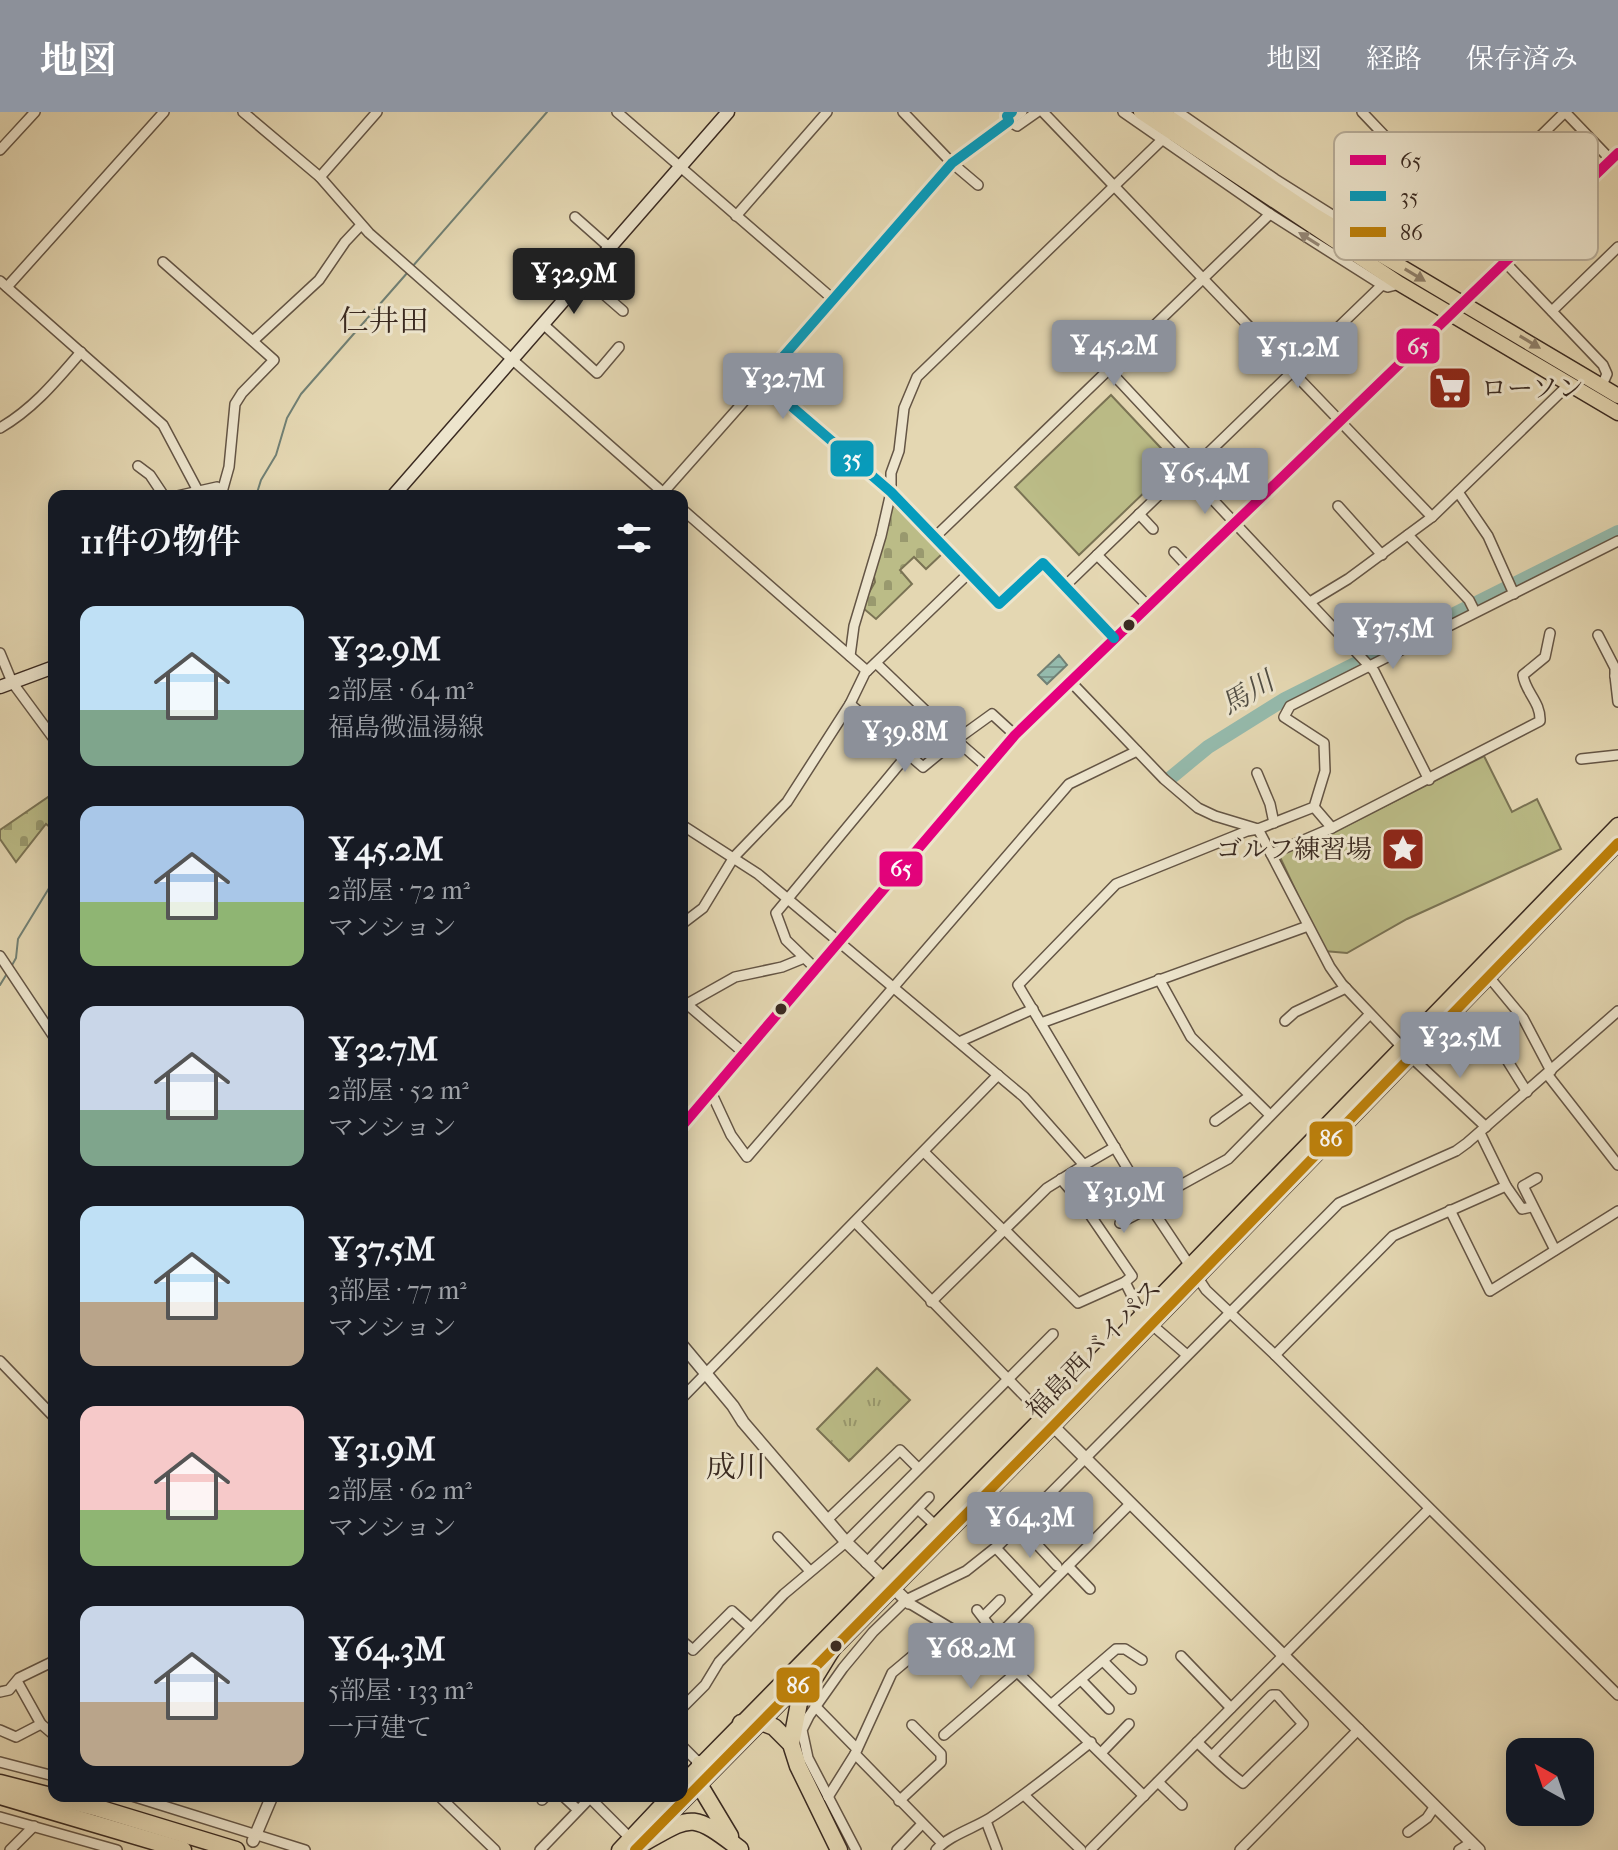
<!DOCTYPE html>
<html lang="ja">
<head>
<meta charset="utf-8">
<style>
  :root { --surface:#171b24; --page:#20242c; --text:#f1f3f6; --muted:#9ea1a6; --accent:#8c9099 }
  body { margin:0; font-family:"IM FELL French Canon","Noto Serif JP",serif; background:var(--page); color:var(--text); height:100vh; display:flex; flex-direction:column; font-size:30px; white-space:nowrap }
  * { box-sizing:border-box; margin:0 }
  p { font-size:26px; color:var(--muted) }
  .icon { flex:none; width:44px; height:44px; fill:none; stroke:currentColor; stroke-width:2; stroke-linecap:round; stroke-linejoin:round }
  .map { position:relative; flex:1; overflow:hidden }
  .side { position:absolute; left:48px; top:378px; width:640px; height:1312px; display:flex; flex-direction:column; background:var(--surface); border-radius:16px; box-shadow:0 4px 20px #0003 }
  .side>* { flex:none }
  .needle { width:52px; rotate:320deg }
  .buttons { position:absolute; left:1506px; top:1626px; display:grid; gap:16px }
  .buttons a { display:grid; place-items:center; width:88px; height:88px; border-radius:16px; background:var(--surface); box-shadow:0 4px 20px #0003; font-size:40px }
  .price { position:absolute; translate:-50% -68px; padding:0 18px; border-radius:8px; background:var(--accent); color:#fff; font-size:26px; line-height:52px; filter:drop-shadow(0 2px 4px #0008) }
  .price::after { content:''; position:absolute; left:50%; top:48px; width:24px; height:18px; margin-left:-12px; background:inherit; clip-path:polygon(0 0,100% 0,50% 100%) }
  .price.on { background:#222; color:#fff }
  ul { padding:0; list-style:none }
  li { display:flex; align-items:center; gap:24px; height:200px; padding:0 32px }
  li span { display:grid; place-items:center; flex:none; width:224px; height:160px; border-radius:16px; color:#555 }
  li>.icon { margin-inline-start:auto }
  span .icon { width:96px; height:96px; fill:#fffc; stroke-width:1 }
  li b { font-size:34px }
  h2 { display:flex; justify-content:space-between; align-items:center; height:96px; padding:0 32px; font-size:34px }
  header { display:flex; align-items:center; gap:48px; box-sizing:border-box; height:112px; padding:0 40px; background:var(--accent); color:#fff }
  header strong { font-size:38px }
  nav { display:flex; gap:44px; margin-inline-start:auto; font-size:28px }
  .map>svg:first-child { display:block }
</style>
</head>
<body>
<header>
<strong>地図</strong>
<nav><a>地図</a><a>経路</a><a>保存済み</a></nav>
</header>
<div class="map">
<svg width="1618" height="1738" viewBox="0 0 1618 1738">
  <defs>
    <pattern id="cemetery-stones" width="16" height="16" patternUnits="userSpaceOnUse" patternTransform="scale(2)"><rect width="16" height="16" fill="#bbbc87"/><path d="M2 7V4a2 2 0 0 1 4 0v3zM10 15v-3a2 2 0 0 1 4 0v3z" fill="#99996e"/></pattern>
    <pattern id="park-tufts" width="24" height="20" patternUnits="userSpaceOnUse" patternTransform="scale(2)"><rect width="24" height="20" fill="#bbbc87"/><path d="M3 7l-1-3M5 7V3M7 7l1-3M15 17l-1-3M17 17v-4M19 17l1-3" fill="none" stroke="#99996e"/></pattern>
    <pattern id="water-rules" width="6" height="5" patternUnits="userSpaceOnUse" patternTransform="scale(2)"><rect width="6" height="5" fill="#95baac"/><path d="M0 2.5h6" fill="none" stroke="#7b978c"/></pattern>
  </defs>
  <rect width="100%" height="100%" fill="#e4d7b2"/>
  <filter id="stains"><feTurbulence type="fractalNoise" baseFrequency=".0025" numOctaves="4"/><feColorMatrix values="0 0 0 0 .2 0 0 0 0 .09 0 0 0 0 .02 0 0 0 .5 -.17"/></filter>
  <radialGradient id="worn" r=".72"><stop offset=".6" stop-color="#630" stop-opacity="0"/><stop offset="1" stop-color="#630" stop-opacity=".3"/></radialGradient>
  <!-- green -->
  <g fill="#bbbc87" stroke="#7a7354" stroke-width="2">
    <path d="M1111,283L1175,351L1079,443L1015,375Z"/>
    <path d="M1484,644L1512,700L1537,687L1561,737L1407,807L1347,841L1324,839L1279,743L1322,726Z"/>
  </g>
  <!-- cemetery -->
  <g fill="url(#cemetery-stones)" stroke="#7a7354" stroke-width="2">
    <path d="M892,391L942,442L926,457L914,445L900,458L912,472L876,507L863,496L867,484L875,470L873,459Z"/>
    <path d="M54,681V714L51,716L46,712L16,750L0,727V718Z"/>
  </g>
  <!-- park -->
  <path fill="url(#park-tufts)" stroke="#7a7354" stroke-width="2" d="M877,1256L910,1288L849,1349L817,1317Z"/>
  <!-- water -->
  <path fill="url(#water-rules)" stroke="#718074" stroke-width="2" d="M1059,543L1067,553L1047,572L1038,563Z"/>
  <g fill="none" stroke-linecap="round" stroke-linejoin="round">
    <!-- stream -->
    <g stroke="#718074" stroke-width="2">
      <path d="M412,155L547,0"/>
      <path d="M256,384L261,368L276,343L287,306L301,282L408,160"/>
      <path d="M11,855L16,846L18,827L54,768"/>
      <path d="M0,873L8,860"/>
    </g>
    <!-- river -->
    <path stroke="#95baac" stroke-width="14" d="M1168,668L1208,635L1285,587L1618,420"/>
    <!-- minor casing -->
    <g stroke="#645545" stroke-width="12">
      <g id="minor">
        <path d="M243,0L320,65L369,121L667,384"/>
        <path d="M617,0L834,188"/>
        <path d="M903,0L952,51L978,73"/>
        <path d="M1012,0L1007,4L1009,9L952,51L762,269L891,380L999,492L1043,451L1114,526"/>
        <path d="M1043,0L1432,405"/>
        <path d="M1123,0L1270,102L1382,173L1388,175L1400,172"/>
        <path d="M1178,0L1275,67L1380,133L1383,143"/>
        <path d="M1362,0L1603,253L1607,262L1602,273"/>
        <path d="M1565,0L1611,48"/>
        <path d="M1009,9L1017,14L1037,0"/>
        <path d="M1009,9L1022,0"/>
        <path d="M0,38L35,0"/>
        <path d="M320,65L377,0"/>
        <path d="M1460,103L1565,0"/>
        <path d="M736,104L827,0"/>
        <path d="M575,105L610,136"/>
        <path d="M163,150L274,248L242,281L235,292L229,355L222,380"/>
        <path d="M584,165L623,199"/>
        <path d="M0,169L163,313L197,377"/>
        <path d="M7,175L164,0"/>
        <path d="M1552,199L1618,135"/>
        <path d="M543,212L597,261L619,235"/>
        <path d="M253,229L319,168L345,130L361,113"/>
        <path d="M0,316C33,297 56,269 81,240"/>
        <path d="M1194,349L1202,347L1382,173"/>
        <path d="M138,354L150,363L164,384"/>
        <path d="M1200,374L1374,559L1429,668"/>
        <path d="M1458,380L1488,424L1514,482"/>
        <path d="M661,383L762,269"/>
        <path d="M177,384L217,375L225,383"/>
        <path d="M1338,394L1382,443"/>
        <path d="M682,397L867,559"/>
        <path d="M1139,402L1153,417"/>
        <path d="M1408,423L1469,488L1475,500"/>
        <path d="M935,425L1270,102"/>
        <path d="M1174,440L1188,455"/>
        <path d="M1097,443L1148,494"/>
        <path d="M1065,474L1194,349L1109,258"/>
        <path d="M1310,490L1348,467L1432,405L1563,278"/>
        <path d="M1598,523L1615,556V564L1618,563"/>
        <path d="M0,541L12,570L54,627"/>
        <path d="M850,544L854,514L881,424L891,380V361L899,339L904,296L917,265L1169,21"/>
        <path d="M876,551L956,628L992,602L1015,623"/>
        <path d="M1615,564L1618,590"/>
        <path d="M1070,569L1164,667L1198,696L1215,704L1258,717L1314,695L1325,659L1324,631L1284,605L1290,594L1618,429"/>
        <path d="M850,592L923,655L956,628L987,655"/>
        <path d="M1581,647L1618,643"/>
        <path d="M1257,661L1270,692L1274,711"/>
        <path d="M1314,695L1332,716"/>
        <path d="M682,713L758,762L1024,985L1084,1053L1115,1035"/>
        <path d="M1271,742L1332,716L1540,609C1541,590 1525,580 1523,563L1545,545L1550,521"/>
        <path d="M682,812L703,796L734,745L787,690L850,592L865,561L969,461"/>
        <path d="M0,844L54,925"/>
        <path d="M815,856L786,828L776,801L907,643"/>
        <path d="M1489,865L1523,906L1551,959"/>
        <path d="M1159,867L1191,925L1270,1003"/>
        <path d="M682,888L744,941"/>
        <path d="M687,892L735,865L782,855L804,846"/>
        <path d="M1453,901L1476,924L1507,948L1527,980"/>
        <path d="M1285,909L1295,900L1346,876"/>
        <path d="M1041,911L1308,814"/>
        <path d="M959,930L1033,897"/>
        <path d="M1402,935L1342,872L1330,855L1258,717L1247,719L1116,772L1018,873L1148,1091L1206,1178L1275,1243L1618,1583"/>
        <path d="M1411,945L1486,1015"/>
        <path d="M1547,962L1618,1053"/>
        <path d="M711,980L731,1023L747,1045L1069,672L1137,639"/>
        <path d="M1215,1009L1250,984"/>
        <path d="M1480,1021L1506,1074L1522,1097L1531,1095"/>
        <path d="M924,1040L1004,1119"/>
        <path d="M1537,1066L1523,1074L1555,1138"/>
        <path d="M1061,1067L1084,1094L1132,1164L1125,1170L1142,1204"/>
        <path d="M1148,1091L1228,1047L1370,902"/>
        <path d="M1112,1092L1141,1078"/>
        <path d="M1450,1098L1490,1179L1618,1099"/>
        <path d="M855,1110L1044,1304"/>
        <path d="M1120,1111L1151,1095"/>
        <path d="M1005,1118L1078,1191L1125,1170"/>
        <path d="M931,1190L1047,1076L1084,1053"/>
        <path d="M1151,1212L1187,1243"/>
        <path d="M1275,1243L1393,1124L1506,1074"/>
        <path d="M0,1249L54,1305"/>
        <path d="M682,1286L998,963"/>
        <path d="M918,1397L936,1414"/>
        <path d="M827,1408L900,1338L918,1356"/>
        <path d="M1019,1413L1057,1454"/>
        <path d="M778,1425L810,1459"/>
        <path d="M996,1436L1039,1482"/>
        <path d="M866,1451L929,1385"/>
        <path d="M1068,1454L1090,1477"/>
        <path d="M909,1491L1007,1550L1144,1684"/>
        <path d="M977,1498L997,1524"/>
        <path d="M983,1505L1000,1488"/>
        <path d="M682,1529L693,1538L732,1499L751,1516"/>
        <path d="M986,1536L1130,1392"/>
        <path d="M1181,1544L1231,1596"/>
        <path d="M1103,1549L1131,1577"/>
        <path d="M17,1569L41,1612"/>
        <path d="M1082,1569L1109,1597"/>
        <path d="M0,1580L9,1578L19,1566L54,1549"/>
        <path d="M1052,1592L1116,1537H1125L1142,1548"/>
        <path d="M815,1594L857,1637"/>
        <path d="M682,1596L705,1573L719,1550L784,1482L846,1430L1053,1222"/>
        <path d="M0,1618L16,1625L41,1612L54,1623"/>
        <path d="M944,1623L1018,1559"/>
        <path d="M1197,1630C1212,1644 1226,1659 1243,1671L1303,1612L1277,1583H1272L1212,1644"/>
        <path d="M682,1634L700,1652"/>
        <path d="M1102,1640L1129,1612"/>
        <path d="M855,1642L942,1731"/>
        <path d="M0,1650L54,1664"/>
        <path d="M1158,1670L1182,1693"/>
        <path d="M1024,1683L1081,1738"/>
        <path d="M132,1684L305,1738"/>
        <path d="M439,1684L495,1738"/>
        <path d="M563,1684L578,1698"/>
        <path d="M828,1685L855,1642L892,1561L917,1540L939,1536L953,1519"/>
        <path d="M590,1686L630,1726"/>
        <path d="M542,1688L546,1684"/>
        <path d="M899,1689L941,1650V1642L912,1613"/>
        <path d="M0,1705L117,1738"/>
        <path d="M986,1709L997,1738"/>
        <path d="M1408,1720L1427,1706L1435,1694"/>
        <path d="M10,1738L34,1714"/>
        <path d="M540,1738L592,1684"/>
        <path d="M856,1738L808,1646L802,1618L809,1604L843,1556L873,1520L906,1488L966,1459L1000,1432L1339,1091L1456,1039L1467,1031L1618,899"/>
        <path d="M897,1738L922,1712"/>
        <path d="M936,1738C950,1723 972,1717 990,1706C1026,1683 1058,1656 1091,1630"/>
        <path d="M1090,1738L1429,1397"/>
        <path d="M1240,1738L1359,1617"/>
        <path d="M1459,1738L1472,1730"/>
      </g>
    </g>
    <!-- tertiary casing -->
    <g stroke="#645545" stroke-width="14">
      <g id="tertiary">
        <path d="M682,1014L1015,623L1618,41"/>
        <path d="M682,1233L733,1294L743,1310L846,1430L909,1491"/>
        <path d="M1049,1310L1479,1738"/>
        <path d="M253,1729L272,1684"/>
      </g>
    </g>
    <!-- secondary casing -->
    <g stroke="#3a2a21" stroke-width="15">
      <g id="secondary">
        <path d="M393,384L728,0"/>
        <path d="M0,575L54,555"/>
      </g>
    </g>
    <!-- trunk casing -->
    <g stroke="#3a2a21" stroke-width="17">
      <g id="trunk">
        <path d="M1141,0L1400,172L1618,301"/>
        <path d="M1161,0L1314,103L1618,284"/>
        <path d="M682,1672L1044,1304L1618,713"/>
        <path d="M649,1724L1053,1314L1618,731"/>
        <path d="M619,1738L670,1684"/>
      </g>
    </g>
    <!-- motorway casing -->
    <g stroke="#3a2a21" stroke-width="19">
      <g id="motorway">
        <path d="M741,1611L761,1610L774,1615L791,1632L798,1654L839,1738"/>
        <path d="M791,1632L799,1591L834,1534"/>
        <path d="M700,1652V1674L730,1724"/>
        <path d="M0,1671L98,1696L236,1738"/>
        <path d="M0,1684L183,1738"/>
        <path d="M638,1734C692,1704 689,1698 740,1737"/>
      </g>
    </g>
    <!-- minor -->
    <use href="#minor" stroke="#ede5cd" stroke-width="9"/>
    <!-- tertiary -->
    <use href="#tertiary" stroke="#ede5cd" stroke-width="11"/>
    <!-- secondary -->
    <use href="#secondary" stroke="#ede5cd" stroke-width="12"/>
    <!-- trunk -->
    <use href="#trunk" stroke="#e4d7b2" stroke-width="14"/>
    <!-- motorway -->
    <use href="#motorway" stroke="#e4d7b2" stroke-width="16"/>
    <!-- bus-1 casing -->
    <g stroke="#ede5cd" stroke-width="16">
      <path id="bus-1" d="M682,1014L1015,623L1618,41"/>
    </g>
    <!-- bus-2 casing -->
    <g stroke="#ede5cd" stroke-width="16">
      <path id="bus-2" d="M1012,0L1007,4L1009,9L952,51L762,269L891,380L999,492L1043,451L1114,526"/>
    </g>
    <!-- bus-3 casing -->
    <g stroke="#ede5cd" stroke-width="16">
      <path id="bus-3" d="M635,1738L1053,1314L1618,731"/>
    </g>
    <!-- bus-1 -->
    <use href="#bus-1" stroke="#e5007d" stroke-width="10"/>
    <!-- bus-2 -->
    <use href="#bus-2" stroke="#069cbd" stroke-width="10"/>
    <!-- bus-3 -->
    <use href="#bus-3" stroke="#be810a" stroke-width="10"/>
  </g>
  <!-- one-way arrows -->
  <defs><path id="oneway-solid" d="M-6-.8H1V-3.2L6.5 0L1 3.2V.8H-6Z" transform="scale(2)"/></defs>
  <use fill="#948877" href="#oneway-solid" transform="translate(1309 127) rotate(-148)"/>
  <g fill="#8f806a">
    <use href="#oneway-solid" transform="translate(1415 163) rotate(31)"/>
    <use href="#oneway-solid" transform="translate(1530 230) rotate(31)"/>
  </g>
  <!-- icons -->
  <defs>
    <g id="supermarket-square" transform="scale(2.3)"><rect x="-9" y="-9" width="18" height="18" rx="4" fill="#8f2418" stroke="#ede5cd"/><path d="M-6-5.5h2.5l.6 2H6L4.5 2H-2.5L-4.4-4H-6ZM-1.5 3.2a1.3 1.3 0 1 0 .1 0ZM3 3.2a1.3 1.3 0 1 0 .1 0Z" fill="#fff"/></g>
    <g id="sight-square" transform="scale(2.3)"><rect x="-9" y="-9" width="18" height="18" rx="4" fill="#8f2418" stroke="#ede5cd"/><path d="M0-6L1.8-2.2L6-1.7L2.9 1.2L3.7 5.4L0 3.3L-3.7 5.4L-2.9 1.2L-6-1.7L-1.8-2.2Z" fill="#fff"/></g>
  </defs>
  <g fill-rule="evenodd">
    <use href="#supermarket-square" x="1450" y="276"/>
    <use href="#sight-square" x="1403" y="737"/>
  </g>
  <!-- markers -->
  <g fill="#3a2a21" stroke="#ede5cd" stroke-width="3">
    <circle cx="1129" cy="513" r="7"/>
    <circle cx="781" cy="897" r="7"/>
    <circle cx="836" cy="1534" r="7"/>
  </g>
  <g text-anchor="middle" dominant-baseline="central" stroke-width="6" stroke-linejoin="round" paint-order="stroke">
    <!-- poi labels -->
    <g font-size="26" fill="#3a2a21" stroke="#ede5cd" text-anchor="start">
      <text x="1481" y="276">ローソン</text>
      <text x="1372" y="737" text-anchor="end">ゴルフ練習場</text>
    </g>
    <!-- street labels -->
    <g font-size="26" fill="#3a2a21" stroke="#ede5cd">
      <text transform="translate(1094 1237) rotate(-46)">福島西バイパス</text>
    </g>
    <!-- water labels -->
    <g font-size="28" font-style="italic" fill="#514e44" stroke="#ede5cd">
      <text transform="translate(1247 581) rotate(-31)">馬川</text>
    </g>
    <!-- quarter labels -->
    <g font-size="30" fill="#3a2a21" stroke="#ede5cd">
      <text x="384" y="209">仁井田</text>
      <text x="736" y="1355">成川</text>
    </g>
  </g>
  <!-- legend -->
  <rect x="1334" y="20" width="264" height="128" rx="12" fill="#ede5cd" stroke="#b7ad99" stroke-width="2"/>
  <rect x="1350" y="43" width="36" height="10" fill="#e5007d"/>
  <rect x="1350" y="79" width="36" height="10" fill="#069cbd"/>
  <rect x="1350" y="115" width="36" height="10" fill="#be810a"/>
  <g font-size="22" fill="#3a2a21">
    <text x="1400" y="56">65</text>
    <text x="1400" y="92">35</text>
    <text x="1400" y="128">86</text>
  </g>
  <g stroke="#ede5cd" stroke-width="3">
    <rect x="1395" y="215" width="46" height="38" rx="8" fill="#e5007d"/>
    <rect x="829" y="327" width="46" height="39" rx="8" fill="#069cbd"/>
    <rect x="878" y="738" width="46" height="38" rx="8" fill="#e5007d"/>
    <rect x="1308" y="1008" width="46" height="38" rx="8" fill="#be810a"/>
    <rect x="775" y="1554" width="46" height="38" rx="8" fill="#be810a"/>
  </g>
  <g font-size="22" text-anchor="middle" font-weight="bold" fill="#fff">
    <text x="1418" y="242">65</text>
    <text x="852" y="354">35</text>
    <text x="901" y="764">65</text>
    <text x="1331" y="1034">86</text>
    <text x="798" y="1581">86</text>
  </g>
  <rect width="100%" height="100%" filter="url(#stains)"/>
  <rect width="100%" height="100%" fill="url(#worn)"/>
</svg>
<div class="buttons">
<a><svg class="needle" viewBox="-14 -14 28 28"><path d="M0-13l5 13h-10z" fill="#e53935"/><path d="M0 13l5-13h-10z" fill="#9ea1a6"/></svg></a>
</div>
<b class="price on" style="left:574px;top:204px">¥32.9M</b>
<b class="price" style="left:1114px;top:276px">¥45.2M</b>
<b class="price" style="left:1298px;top:278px">¥51.2M</b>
<b class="price" style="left:783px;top:309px">¥32.7M</b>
<b class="price" style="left:1205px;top:404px">¥65.4M</b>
<b class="price" style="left:1393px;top:559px">¥37.5M</b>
<b class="price" style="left:905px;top:662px">¥39.8M</b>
<b class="price" style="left:1460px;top:968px">¥32.5M</b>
<b class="price" style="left:1124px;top:1123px">¥31.9M</b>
<b class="price" style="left:1030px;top:1448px">¥64.3M</b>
<b class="price" style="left:971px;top:1579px">¥68.2M</b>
<section class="side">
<h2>11件の物件<svg class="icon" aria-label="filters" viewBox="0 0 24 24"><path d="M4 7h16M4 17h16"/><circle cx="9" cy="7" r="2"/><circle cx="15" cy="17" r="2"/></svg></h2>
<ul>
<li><span style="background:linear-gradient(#bfe0f5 65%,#7fa58c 0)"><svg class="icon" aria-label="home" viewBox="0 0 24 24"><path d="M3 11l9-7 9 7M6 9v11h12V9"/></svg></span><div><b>¥32.9M</b><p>2部屋 · 64 m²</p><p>福島微温湯線</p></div></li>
<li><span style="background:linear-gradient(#a9c7e8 60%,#8fb573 0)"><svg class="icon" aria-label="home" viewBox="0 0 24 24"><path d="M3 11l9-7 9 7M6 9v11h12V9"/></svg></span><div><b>¥45.2M</b><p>2部屋 · 72 m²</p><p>マンション</p></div></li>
<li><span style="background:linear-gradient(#c9d6e8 65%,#7fa58c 0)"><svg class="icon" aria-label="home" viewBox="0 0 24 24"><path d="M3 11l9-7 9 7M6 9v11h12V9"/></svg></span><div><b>¥32.7M</b><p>2部屋 · 52 m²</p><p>マンション</p></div></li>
<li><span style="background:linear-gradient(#bfe0f5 60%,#b9a48a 0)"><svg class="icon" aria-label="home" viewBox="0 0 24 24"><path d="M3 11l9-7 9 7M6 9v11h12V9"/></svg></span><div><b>¥37.5M</b><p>3部屋 · 77 m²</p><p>マンション</p></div></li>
<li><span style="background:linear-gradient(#f6c9c9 65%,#8fb573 0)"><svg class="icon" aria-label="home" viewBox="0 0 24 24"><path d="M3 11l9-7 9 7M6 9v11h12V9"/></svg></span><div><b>¥31.9M</b><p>2部屋 · 62 m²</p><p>マンション</p></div></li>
<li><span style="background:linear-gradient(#c9d6e8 60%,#b9a48a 0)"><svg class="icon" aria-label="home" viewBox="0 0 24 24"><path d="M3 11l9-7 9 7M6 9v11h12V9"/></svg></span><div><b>¥64.3M</b><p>5部屋 · 133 m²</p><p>一戸建て</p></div></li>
</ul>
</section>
</div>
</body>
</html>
